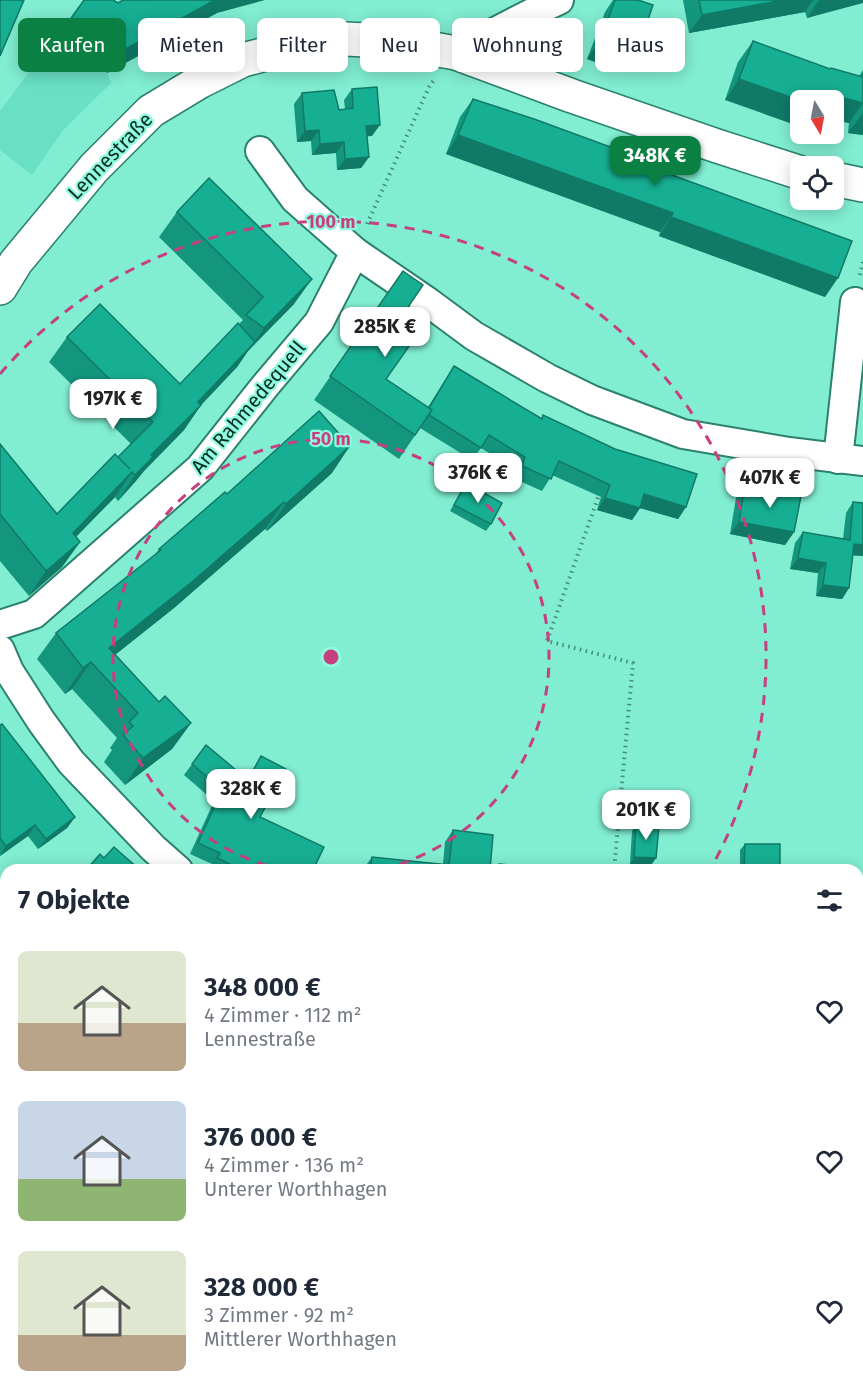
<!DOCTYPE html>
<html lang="de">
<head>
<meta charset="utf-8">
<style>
  :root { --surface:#fff; --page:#f6f6f7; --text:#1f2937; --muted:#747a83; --accent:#0b8043 }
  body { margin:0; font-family:"Fira Sans",sans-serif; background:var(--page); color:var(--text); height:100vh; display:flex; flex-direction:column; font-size:22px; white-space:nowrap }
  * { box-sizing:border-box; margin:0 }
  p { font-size:20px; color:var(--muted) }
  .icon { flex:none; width:33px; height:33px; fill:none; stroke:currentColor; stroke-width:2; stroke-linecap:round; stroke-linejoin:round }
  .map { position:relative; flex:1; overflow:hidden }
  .sheet { position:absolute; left:0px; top:864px; width:864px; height:536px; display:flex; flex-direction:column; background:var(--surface); border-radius:18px 18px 0 0; box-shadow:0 3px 15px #0003 }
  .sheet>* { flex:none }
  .banner { position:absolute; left:18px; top:18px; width:828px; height:54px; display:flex; gap:12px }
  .needle { width:39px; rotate:170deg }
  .buttons { position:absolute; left:790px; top:90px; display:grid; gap:12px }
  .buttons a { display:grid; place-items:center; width:54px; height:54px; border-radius:9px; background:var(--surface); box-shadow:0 3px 15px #0003; font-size:30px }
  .price { position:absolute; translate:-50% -51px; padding:0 14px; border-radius:12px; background:#fff; color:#222; font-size:20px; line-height:39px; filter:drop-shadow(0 2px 3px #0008) }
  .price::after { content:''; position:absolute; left:50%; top:36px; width:18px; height:14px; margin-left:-9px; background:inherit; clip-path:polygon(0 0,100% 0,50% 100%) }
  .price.active { background:var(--accent); color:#fff }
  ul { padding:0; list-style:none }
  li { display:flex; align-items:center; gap:18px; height:150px; padding:0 18px }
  li span { display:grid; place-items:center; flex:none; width:168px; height:120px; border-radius:9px; color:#555 }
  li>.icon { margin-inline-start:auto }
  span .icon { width:72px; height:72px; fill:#fffc; stroke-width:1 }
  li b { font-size:26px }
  h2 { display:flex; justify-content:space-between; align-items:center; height:72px; padding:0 18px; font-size:26px }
  .pill { padding:0 21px; border-radius:9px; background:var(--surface); box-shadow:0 3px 15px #0003; font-size:21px; line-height:54px }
  .pill.active { background:var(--accent); color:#fff }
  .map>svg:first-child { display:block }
</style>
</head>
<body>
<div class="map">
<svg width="863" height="1399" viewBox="0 0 863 1399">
  <rect width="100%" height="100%" fill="#81edd1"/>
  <!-- built -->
  <path fill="#69dfc3" d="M79,5L86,17L111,83L63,130L32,175L0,150V111Z"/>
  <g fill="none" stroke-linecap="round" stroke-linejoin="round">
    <!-- minor casing -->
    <g stroke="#2c816e" stroke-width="32">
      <g id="minor">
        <path d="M456,53C490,35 524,16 559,0"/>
        <path d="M260,151L295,199L355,252L428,302L474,336L547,378L592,400L683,434L789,452L863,461"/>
        <path d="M838,459L855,302"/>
        <path d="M0,625L34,614L200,468L265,386L319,322L355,252"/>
        <path d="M0,650L9,671L41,721L71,762L153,848L178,870"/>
        <path d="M858,968H863"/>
      </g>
    </g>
    <!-- major casing -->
    <g stroke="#2c816e" stroke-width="36">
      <g id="major">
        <path d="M834,179L863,185"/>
        <path d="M0,288L16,262L94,168L151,111L199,82L243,60L299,45L345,39L388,41L456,53L572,96L717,146L801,173"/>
      </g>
    </g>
    <!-- path -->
    <g stroke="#458d7b" stroke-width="4" stroke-dasharray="1.5 4.5" stroke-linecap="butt">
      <path d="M367,224L429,87L435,79"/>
      <path d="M860,275L863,262"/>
      <path d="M600,492L547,641L633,663L614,870"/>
      <path d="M731,1394L732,1399"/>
    </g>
    <!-- minor -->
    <use href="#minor" stroke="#fff" stroke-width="28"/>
    <!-- major -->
    <use href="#major" stroke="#fff" stroke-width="33"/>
  </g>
  <!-- wall -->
  <g fill="#14967e">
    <path d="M84,0L118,3L217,13L107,73L106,68L81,71L49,50Z"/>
    <path d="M613,0H638L636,54L623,72L587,59L605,12Z"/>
    <path d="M683,0H863L807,18L805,12L689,33Z"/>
    <path d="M753,41L830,69L859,76L863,70V135L848,133L849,123L834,120V100H725L738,62Z"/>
    <path d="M352,89L372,136H367L369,157L361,168L337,170L336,153L312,155L311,141L297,142L294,104L302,93L339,110L345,109L344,100Z"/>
    <path d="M473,99L653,168L825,297L659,236L660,232L446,154L460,117Z"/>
    <path d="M177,212L294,304L248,351L237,367L201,405L184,430L144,471L135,482L118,501L115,497L76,537L80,542L62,567L29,596L0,561V444L57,514L118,457L131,444L49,362L67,337L180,384L239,324L243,320L159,237Z"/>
    <path d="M403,271L400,319L386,379L428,407L454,366L541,419L543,415L686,507L678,519L640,508L632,520L597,510L601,497L552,475L542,491L513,478L517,470L481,448L472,460L420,428L399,459L314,400Z"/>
    <path d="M332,473L267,531L265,529L174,608L115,655L159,702L191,723L172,749L125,785L104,762L112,750L110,748L117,738L72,689L65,694L37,659L56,633L155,555L159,549L227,494Z"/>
    <path d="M466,483L491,524L486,531L450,511Z"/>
    <path d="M745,485L794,532L785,545L730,534L736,498Z"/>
    <path d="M853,502L863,556L853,555L849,588L842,599L816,596L818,573L790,569L795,543L803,532L843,539L846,513Z"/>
    <path d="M0,725L75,817L67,828L38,849L28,836L0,856Z"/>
    <path d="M206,745L247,779L261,756L260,817L313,870H210L209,869L212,864L190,854L214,801L184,775Z"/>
    <path d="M636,825L656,858L651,865L630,864L632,831Z"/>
    <path d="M453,830L490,870H363L364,868L372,857L443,864L445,842Z"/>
    <path d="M745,844L780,868L778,870H740V850Z"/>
  </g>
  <!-- shaded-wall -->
  <g fill="#107a67">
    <path d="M215,0H265L217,13L107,73L124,50Z"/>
    <path d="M783,0H813L805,12L689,33L702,15Z"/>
    <path d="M819,0H863V3L807,18Z"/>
    <path d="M600,41L636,54L623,72L587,59Z"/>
    <path d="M122,46L106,68L81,71L97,48Z"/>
    <path d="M739,79L801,101V127L725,100Z"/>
    <path d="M822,92L863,103L849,123L834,120V100H816Z"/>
    <path d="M863,113V135L848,133Z"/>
    <path d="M380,125L372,136L358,137L366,126Z"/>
    <path d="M319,130L311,141L297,142L305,131Z"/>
    <path d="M458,135L673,213L660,232L446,154Z"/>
    <path d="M344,142L336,153L312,155L320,144Z"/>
    <path d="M369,157L361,168L337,170L345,159Z"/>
    <path d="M671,217L838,278L825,297L659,236Z"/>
    <path d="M312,279L294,304L248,351L237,367L187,420L201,405L184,430L144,471L135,482L118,501L135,475L151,455L198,402L253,344L264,328Z"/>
    <path d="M350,446L332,473L267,531L286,504Z"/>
    <path d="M132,472L115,497L55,558L73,533Z"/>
    <path d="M644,494L686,507L678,519L640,508L632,520L597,510L605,498Z"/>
    <path d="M284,502L265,529L174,608L97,669L109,648Z"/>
    <path d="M739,522L794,532L785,545L730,534Z"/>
    <path d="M80,542L62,567L29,596L46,571Z"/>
    <path d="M854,544L863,545V556L846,555Z"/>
    <path d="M798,558L826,563L818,573L790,569Z"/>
    <path d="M823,585L849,588L842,599L816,596Z"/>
    <path d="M91,662L72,689L65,694L83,668Z"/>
    <path d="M191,723L172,749L125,785L143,758Z"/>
    <path d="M75,817L67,828L38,849L46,839Z"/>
    <path d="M35,825L28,836L0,856L6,846Z"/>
    <path d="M634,857L656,858L651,865L630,864Z"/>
    <path d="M744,868H780L778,870H743Z"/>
    <rect x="858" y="940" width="5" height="12"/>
    <rect x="858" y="1049" width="5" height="11"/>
    <path d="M35,1394H84L80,1399H53Z"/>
    <path d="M84,1395L97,1399H81Z"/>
  </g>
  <!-- building -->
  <g fill="#17af93" stroke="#107a67" stroke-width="1.5">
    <path d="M0,0H24L0,56Z"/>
    <path d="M84,0H113L118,3L123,0H215L124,50L122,46L97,48L65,27Z"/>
    <path d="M615,0H638L653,5L636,54L600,41Z"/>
    <path d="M699,0H783L702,15Z"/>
    <path d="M753,41L830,69L831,68L863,77V103L822,92L819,100H801V101L739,79Z"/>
    <path d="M377,87L380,125L366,126L369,157L345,159L344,142L320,144L319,130L305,131L302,93L334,90L339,110L353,108L352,89Z"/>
    <path d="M473,99L534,119L654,163L653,168L852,241L838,278L671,217L673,213L458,135Z"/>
    <path d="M209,178L312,279L264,328L246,315L263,297L177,212Z"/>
    <path d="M403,271L423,285L400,319L419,332L386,379L432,410L415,435L330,376Z"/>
    <path d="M100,304L180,384L238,323L255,342L198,402L201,405L151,455L153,457L135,475L132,472L73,533L80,542L46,571L0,514V444L57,514L115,454L130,469L118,457L153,422L67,337Z"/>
    <path d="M454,366L542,419L543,415L615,449L697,474L686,507L644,494L640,508L605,498L610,485L559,461L551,479L522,466L525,457L489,435L481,448L429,415L432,410L429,408Z"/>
    <path d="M319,411L350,446L286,504L284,502L193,581L109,648L159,702L165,696L191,723L143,758L123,735L133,726L129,722L138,713L91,662L83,668L56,633L161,550L159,549L225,492L227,494Z"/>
    <path d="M466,483L502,503L491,524L454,505Z"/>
    <path d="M745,485L801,496L794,532L739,522Z"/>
    <path d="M853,502L863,503V545L854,544L849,588L823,585L826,563L798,558L803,532L850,540Z"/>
    <path d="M2,724L75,817L46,839L35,825L6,846L0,838V725Z"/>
    <path d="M206,745L248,780L261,756L286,769L260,817L324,847L313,870H242L217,858L220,853L198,843L222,790L192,764Z"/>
    <path d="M636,825L659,826L656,858L634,857Z"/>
    <path d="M453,830L493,835L490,870H370L372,857L449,865Z"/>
    <path d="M745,844H780V868H744Z"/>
    <path d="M114,847L140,870H86L100,854L104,858Z"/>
    <path d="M499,864L545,868V870H499Z"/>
    <rect x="858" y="909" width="5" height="31"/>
    <path d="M863,991V1049H858V992Z"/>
    <path d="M84,1394H254L277,1399H140L135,1398L134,1399H97L84,1395Z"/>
    <rect x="553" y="1395" width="24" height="4"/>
  </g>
  <!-- distance rings -->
  <g fill="none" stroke="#c6407f" stroke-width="3" stroke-dasharray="10 8">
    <path d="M284 870A218 218 0 1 1 378 870"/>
    <path d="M0 374A435 435 0 0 1 711 868"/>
  </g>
  <g text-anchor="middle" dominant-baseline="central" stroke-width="4.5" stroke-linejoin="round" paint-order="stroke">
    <!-- street labels -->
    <g font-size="20" fill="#072b23" stroke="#8efade">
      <text transform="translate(110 156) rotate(-46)">Lennestraße</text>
      <text transform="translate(248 407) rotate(-50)">Am Rahmedequell</text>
    </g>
  </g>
  <circle cx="331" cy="657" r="9" fill="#c6407f" stroke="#8efade" stroke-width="3"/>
  <g font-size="18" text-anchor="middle" font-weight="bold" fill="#c6407f" stroke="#8efade" stroke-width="4.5" stroke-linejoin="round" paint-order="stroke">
    <text x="331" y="228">100 m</text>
    <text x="331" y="445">50 m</text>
  </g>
</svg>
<div class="buttons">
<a><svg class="needle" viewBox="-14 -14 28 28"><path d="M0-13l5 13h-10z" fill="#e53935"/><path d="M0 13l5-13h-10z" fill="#747a83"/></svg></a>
<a><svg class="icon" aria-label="locate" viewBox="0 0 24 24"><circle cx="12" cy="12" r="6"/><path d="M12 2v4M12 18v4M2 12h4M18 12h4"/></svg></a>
</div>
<b class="price active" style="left:655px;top:187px">348K €</b>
<b class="price" style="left:385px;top:358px">285K €</b>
<b class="price" style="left:113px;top:430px">197K €</b>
<b class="price" style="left:478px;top:504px">376K €</b>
<b class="price" style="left:770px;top:509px">407K €</b>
<b class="price" style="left:251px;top:820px">328K €</b>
<b class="price" style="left:646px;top:841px">201K €</b>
<div class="banner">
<a class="pill active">Kaufen</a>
<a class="pill">Mieten</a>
<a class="pill">Filter</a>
<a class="pill">Neu</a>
<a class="pill">Wohnung</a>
<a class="pill">Haus</a>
</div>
<section class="sheet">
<h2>7 Objekte<svg class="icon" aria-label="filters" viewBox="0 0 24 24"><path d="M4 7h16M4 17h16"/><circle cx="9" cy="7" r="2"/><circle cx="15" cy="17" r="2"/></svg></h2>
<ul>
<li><span style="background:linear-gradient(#dfe7d0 60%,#b9a48a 0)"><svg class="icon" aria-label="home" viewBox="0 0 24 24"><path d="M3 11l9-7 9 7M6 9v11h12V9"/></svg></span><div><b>348 000 €</b><p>4 Zimmer · 112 m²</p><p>Lennestraße</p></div><svg class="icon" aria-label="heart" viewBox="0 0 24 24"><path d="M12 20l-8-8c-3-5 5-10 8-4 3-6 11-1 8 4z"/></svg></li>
<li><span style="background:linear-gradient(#c9d6e8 65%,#8fb573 0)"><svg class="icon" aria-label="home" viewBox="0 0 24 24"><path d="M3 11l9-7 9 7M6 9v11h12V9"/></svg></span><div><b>376 000 €</b><p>4 Zimmer · 136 m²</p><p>Unterer Worthhagen</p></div><svg class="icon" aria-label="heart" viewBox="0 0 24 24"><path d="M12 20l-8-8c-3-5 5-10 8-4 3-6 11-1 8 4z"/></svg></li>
<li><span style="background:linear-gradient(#dfe7d0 70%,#b9a48a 0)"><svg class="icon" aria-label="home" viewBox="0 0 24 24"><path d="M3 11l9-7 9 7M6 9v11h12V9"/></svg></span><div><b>328 000 €</b><p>3 Zimmer · 92 m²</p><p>Mittlerer Worthhagen</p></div><svg class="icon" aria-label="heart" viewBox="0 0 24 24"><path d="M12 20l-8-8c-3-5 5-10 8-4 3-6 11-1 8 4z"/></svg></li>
</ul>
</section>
</div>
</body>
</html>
